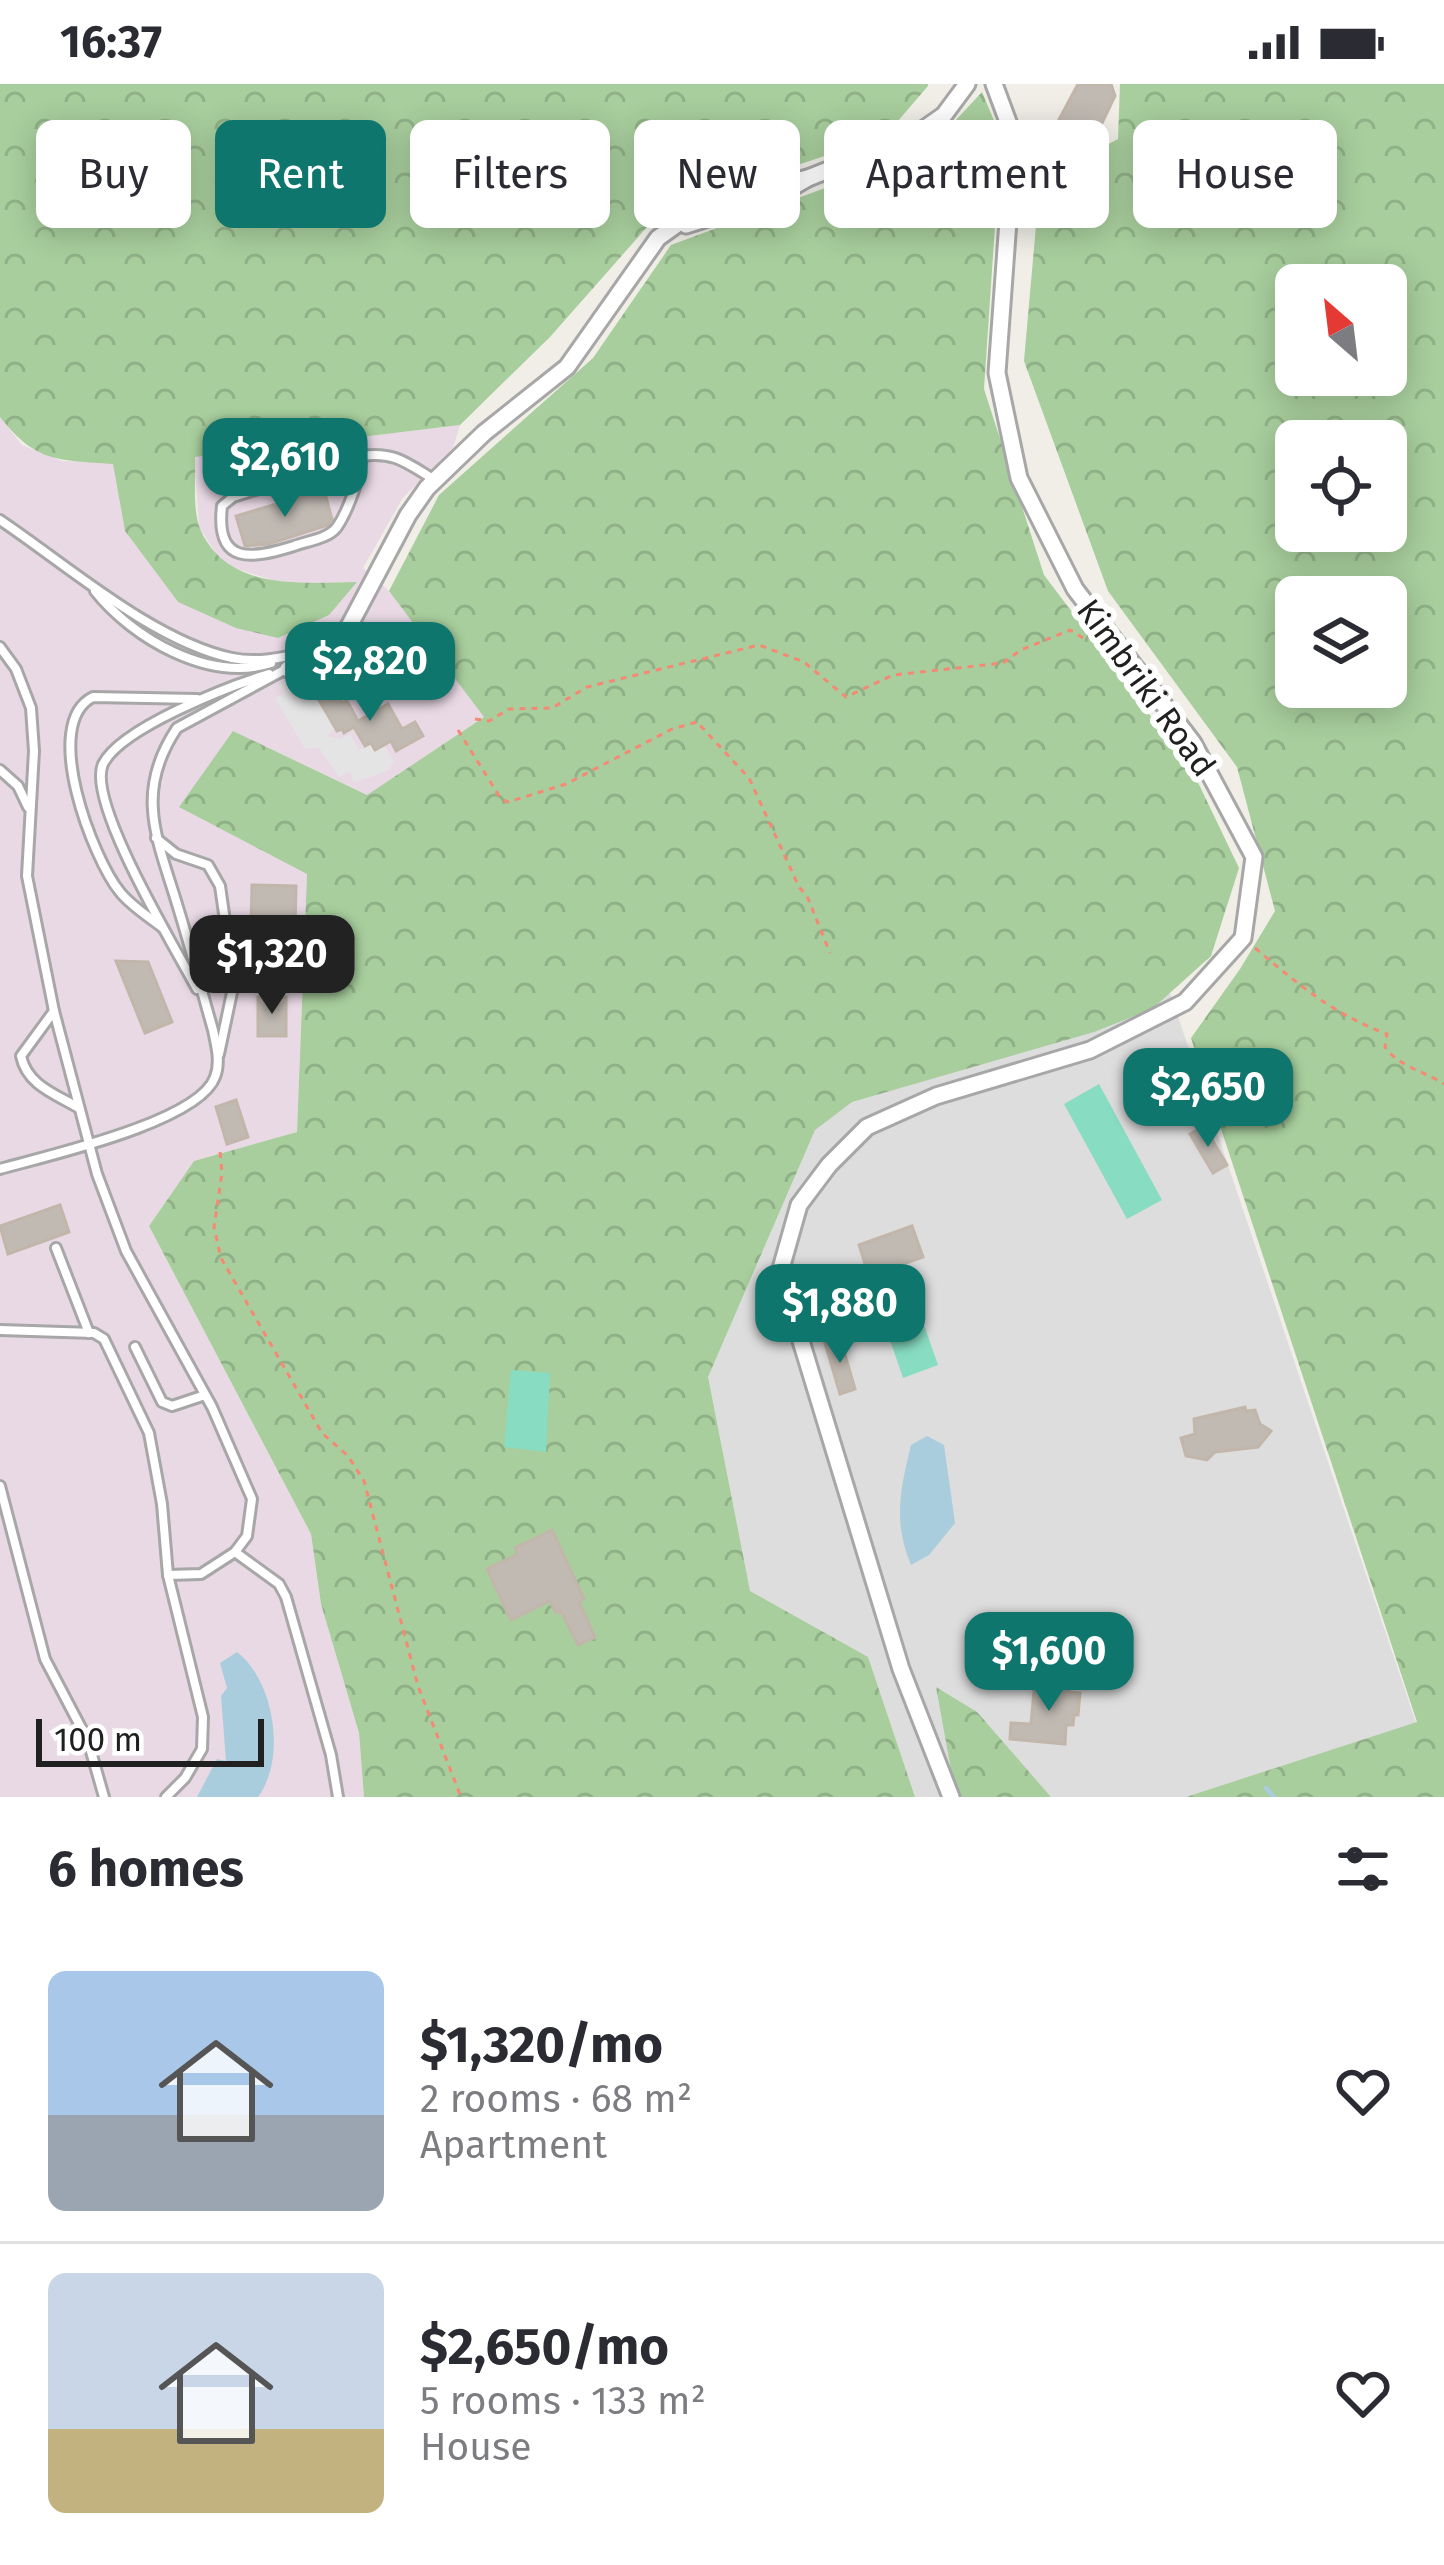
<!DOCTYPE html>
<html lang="en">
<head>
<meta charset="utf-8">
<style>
  :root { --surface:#fff; --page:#f7f7f7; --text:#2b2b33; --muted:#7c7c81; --line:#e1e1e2; --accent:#0f766e }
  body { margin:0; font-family:"Fira Sans",sans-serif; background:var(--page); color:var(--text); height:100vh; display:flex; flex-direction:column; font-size:45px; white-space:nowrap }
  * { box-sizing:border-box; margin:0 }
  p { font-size:39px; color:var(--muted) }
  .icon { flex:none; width:66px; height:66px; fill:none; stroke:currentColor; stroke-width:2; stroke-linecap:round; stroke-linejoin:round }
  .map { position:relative; height:1713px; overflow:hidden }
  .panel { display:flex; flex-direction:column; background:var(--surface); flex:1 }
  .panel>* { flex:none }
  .banner { position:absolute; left:36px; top:36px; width:1374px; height:108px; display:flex; gap:24px }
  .needle { width:78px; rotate:332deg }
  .tools { position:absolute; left:1275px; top:180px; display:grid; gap:24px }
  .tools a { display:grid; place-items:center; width:132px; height:132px; border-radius:18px; background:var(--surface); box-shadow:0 6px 30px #0003; font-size:60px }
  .scale { position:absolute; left:36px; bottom:30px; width:228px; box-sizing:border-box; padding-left:12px; border:6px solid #202020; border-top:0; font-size:33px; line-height:42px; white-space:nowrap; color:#202020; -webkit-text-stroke:9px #fff; paint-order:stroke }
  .price { position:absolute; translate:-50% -102px; padding:0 27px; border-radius:24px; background:var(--accent); color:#fff; font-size:39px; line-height:78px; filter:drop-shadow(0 3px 6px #0008) }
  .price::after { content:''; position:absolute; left:50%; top:72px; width:36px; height:27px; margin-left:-18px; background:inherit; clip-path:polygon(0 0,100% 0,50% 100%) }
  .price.on { background:#222; color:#fff }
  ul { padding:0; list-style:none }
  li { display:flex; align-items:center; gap:36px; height:300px; padding:0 48px }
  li+li { border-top:3px solid var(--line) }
  li span { display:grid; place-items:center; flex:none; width:336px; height:240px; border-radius:18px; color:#555 }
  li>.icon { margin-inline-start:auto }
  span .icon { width:144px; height:144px; fill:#fffc; stroke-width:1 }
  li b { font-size:51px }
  h2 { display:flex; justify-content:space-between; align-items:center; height:144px; padding:0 48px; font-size:51px }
  .tag { padding:0 42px; border-radius:18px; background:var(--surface); box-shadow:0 6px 30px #0003; font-size:42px; line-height:108px }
  .tag.on { background:var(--accent); color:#fff }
  .status { display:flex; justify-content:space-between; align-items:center; height:84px; padding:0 60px; background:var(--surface); direction:ltr }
  .status svg { height:33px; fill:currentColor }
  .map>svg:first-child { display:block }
</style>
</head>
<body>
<div class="status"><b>16:37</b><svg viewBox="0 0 49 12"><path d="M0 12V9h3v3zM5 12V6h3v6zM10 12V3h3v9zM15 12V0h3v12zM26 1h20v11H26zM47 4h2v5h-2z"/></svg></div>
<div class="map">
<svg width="1444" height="1713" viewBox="0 0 1444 1713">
  <defs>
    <pattern id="forest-crowns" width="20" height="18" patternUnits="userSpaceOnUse" patternTransform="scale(3)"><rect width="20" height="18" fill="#a8ce9d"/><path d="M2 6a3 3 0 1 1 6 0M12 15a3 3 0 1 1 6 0" fill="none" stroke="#90b187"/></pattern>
  </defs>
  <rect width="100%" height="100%" fill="#f0eee7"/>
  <!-- residential -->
  <path fill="#dedddd" d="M1167,900L1441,1713H483L308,1195Z"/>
  <!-- industrial -->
  <path fill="#e9d9e5" d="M0,333L22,361L62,377L113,379L125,447L178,518L356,499H283L223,481L199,443L194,373L460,341L453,364L402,415L363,484L389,507L485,632L367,711L233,648L180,722L307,789L297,1048L194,1077L149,1142L311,1450L321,1520L359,1649L364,1713H0Z"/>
  <!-- forest -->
  <g fill="url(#forest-crowns)" fill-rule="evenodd">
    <path d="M0,0H928V2L885,52L662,126L550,253L460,341L195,373C196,394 192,428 201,447C229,507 301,499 357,498L329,531L278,554L236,544L178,518L125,447L113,380C58,376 36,379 0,333Z"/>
    <path d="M1120,0H1444V1713H1186L1417,1638L1191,954L1240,885L1275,827L1237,683L1108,507L1024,277L1040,96L1118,55ZM1296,201H1386V291H1296ZM1296,357H1386V447H1296ZM1296,513H1386V603H1296Z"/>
    <path d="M982,8L1001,53L984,305L1044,491L1193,688L1239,784L1211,872L1152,925L1094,948L852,1018L815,1046L708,1293L750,1507L868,1573L915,1713H364L359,1649L321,1520L311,1450L149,1142L194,1077L297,1048L307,790L179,723L233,647L367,711L484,633L389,507L439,411L593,274L671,161L928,66Z"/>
    <path d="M936,1603L977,1628L1051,1713H956Z"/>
  </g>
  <!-- pitch -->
  <g fill="#88dcc1">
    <path d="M1099,1000L1162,1116L1127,1135L1064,1020Z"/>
    <path d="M915,1215L938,1281L903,1294L880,1227Z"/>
    <path d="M511,1286L550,1289L546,1368L504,1363Z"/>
  </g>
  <!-- parking -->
  <path fill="#e4e4e4" d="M302,591L307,596L316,591L326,607L317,613L335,645L326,652L340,655L350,650L359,666L371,659L375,665L385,663L394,677L389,686L354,699L350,688L339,693L319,664L305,665L275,614L283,610L278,601Z"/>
  <!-- water -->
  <g fill="#a9cddc">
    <path d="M927,1352L944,1361L955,1439L929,1471L911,1481C893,1438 900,1406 911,1361Z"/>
    <path d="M237,1568C274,1596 287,1674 258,1713H197L217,1675L226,1677L221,1612L227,1604L220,1579Z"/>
  </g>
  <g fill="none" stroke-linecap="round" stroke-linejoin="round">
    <!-- stream -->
    <path stroke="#a9cddc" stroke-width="4.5" d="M1266,1704L1274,1713"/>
  </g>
  <!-- building -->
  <g fill="#c1bab3" stroke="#c2b6aa" stroke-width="3">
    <path d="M1078,0H1111L1115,12L1092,60L1086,63L1054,45Z"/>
    <path d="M324,406L332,435L328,441L269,460L245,462L236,432Z"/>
    <path d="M335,607L342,619L347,617L358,637L388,620L402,645L415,638L423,652L396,667L391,657L375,666L371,659L365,662L354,643L344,649L342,645L337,647L319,616Z"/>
    <path d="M252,801L296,802L294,888H250Z"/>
    <path d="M116,877L148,878L172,938L145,949Z"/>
    <rect x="258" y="913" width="28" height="39"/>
    <path d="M236,1016L248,1053L227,1060L216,1023Z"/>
    <path d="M1204,1042L1227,1081L1213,1089L1190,1050Z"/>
    <path d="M60,1121L69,1148L8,1170L0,1142Z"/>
    <path d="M912,1142L923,1173L869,1192L859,1161Z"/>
    <path d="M840,1254L855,1305L840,1310L825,1259Z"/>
    <path d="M1245,1323L1246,1327L1255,1326L1260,1340L1271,1347L1258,1363L1215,1368L1207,1376L1186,1372L1181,1354L1195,1350L1194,1335Z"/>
    <path d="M552,1446L584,1515L579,1518L595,1553L578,1561L561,1527L556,1529L550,1517L511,1536L487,1485L518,1470L515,1464Z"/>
    <path d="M1035,1596L1069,1598V1608L1080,1609L1078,1631H1074L1073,1641H1066L1065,1660L1010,1655L1011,1639L1031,1640Z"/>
  </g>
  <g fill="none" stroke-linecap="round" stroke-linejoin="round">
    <!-- lane casing -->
    <g stroke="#a7a7a7" stroke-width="14">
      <g id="lane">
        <path d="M362,372C361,391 348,427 337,443C328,455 307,457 294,462C252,475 215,482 222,422L233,413L362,372C393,367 407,379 433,395"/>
        <path d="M0,436C67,481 153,557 232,574C256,579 282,574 306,568"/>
        <path d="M95,507C132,554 209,599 271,579"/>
        <path d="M0,563L16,585L31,624L34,667L27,792L54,927L97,1090L126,1167L212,1323L252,1415L247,1452L235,1468L201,1490L168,1491"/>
        <path d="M0,686L18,702L28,723"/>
        <path d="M156,754L176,770L208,781L220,802L234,899L219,970"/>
        <path d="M163,844C149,833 131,822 120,808C93,775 40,639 93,613L197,615"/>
        <path d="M197,905C176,865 86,718 103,680C121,644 229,602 269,590"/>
        <path d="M54,927L21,972C27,1001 55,1010 79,1024"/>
        <path d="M0,1085C46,1072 199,1038 215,993C221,978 216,961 213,946C201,904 190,862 177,820C157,754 134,708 177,644L286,585"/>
        <path d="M56,1164L89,1249"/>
        <path d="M0,1246L94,1249L104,1255L149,1349L162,1420L168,1491L203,1633L202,1665L185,1694L166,1713"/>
        <path d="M135,1263L162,1318L172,1322L205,1311"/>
        <path d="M0,1402L45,1575L88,1657L104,1713"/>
        <path d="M235,1468L279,1500L286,1513L331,1671L338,1713"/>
      </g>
    </g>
    <!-- street casing -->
    <g stroke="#a7a7a7" stroke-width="21">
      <g id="street">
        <path d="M686,141L777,112L808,94L914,52L944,31L967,0"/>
        <path d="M288,585L347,546L408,431L427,404L484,349L567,283L658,154L700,124L741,108L808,94"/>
        <path d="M951,1713L901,1585L780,1188L799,1121L829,1081L867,1043L936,1012L1090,966L1185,918L1243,854L1254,773L1193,659L1075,505L1019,394L997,289L1014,54L994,0"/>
      </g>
    </g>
    <!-- path -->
    <g stroke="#f58974" stroke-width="3" stroke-dasharray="6 6" stroke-linecap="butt">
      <path d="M475,635L489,637L509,625L552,624L587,603L759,561L804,578L846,613L893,591L1003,579L1021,566L1070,546L1083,554L1091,549"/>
      <path d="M458,646L501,715L508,718L566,700L672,645L697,638L749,694L799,803L807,812L830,869"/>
      <path d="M1255,864C1299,901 1333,930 1387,950L1385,963C1399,983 1424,987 1444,1000"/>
      <path d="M220,1068L222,1089L214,1143L221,1174L322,1349L348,1372L364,1397L418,1602L461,1713"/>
    </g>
    <!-- lane -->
    <use href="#lane" stroke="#fff" stroke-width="8"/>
    <!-- street -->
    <use href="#street" stroke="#fff" stroke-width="15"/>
  </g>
  <g text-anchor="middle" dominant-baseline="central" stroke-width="12" stroke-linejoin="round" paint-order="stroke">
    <!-- street labels -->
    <g font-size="33" fill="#202020" stroke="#fff">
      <text transform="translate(1146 604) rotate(54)">Kimbriki Road</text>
    </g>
  </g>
</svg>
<div class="tools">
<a><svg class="needle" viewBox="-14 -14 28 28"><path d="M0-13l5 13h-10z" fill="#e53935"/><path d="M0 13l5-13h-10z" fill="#7c7c81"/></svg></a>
<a><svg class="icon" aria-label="locate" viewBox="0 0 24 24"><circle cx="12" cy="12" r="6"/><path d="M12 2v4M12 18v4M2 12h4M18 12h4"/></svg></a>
<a><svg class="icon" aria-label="layers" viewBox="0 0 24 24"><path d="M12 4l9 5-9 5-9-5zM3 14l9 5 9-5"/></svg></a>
</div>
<div class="scale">100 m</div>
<b class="price" style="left:285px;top:436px">$2,610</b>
<b class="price" style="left:370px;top:640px">$2,820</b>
<b class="price on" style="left:272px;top:933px">$1,320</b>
<b class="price" style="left:1208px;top:1066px">$2,650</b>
<b class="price" style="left:840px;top:1282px">$1,880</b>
<b class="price" style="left:1049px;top:1630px">$1,600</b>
<div class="banner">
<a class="tag">Buy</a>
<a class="tag on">Rent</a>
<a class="tag">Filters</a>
<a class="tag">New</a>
<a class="tag">Apartment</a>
<a class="tag">House</a>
</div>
</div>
<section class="panel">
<h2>6 homes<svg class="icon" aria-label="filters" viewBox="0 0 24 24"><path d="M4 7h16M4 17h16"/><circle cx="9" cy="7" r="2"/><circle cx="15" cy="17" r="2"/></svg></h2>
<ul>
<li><span style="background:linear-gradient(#a9c7e8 60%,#9aa5b1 0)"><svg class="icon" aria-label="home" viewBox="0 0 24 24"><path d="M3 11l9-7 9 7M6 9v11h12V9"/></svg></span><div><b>$1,320/mo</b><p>2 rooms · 68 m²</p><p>Apartment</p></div><svg class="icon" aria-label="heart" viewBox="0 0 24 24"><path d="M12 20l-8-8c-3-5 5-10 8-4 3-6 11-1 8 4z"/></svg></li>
<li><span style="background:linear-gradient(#c9d6e8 65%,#c2b280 0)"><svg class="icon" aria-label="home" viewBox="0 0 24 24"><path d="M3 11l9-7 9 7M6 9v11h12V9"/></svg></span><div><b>$2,650/mo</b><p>5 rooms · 133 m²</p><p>House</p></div><svg class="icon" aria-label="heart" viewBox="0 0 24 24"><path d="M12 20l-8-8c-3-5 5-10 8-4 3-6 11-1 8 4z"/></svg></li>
</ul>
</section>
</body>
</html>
